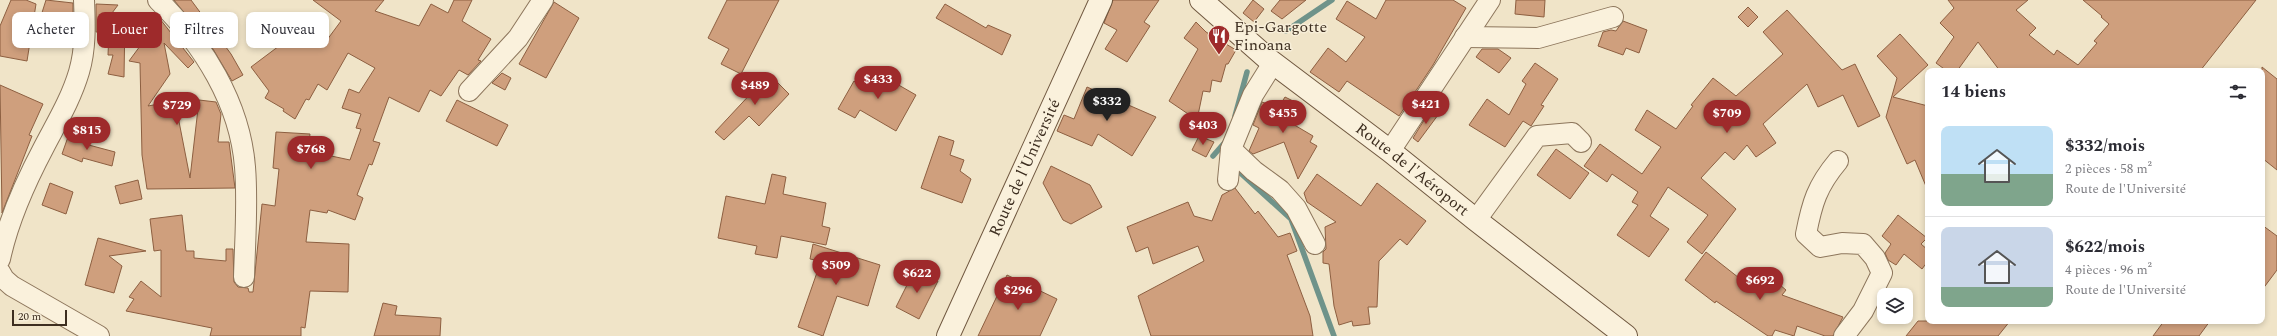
<!DOCTYPE html>
<html lang="fr">
<head>
<meta charset="utf-8">
<style>
  :root { --surface:#fff; --page:#f7f7f7; --text:#2b2b33; --muted:#7c7c81; --line:#e1e1e2; --accent:#9e2a2b }
  body { margin:0; font-family:Spectral,serif; background:var(--page); color:var(--text); height:100vh; display:flex; flex-direction:column; font-size:15px; white-space:nowrap }
  * { box-sizing:border-box; margin:0 }
  p { font-size:13px; color:var(--muted) }
  .icon { flex:none; width:22px; height:22px; fill:none; stroke:currentColor; stroke-width:2; stroke-linecap:round; stroke-linejoin:round }
  .map { position:relative; flex:1; overflow:hidden }
  .side { position:absolute; left:1925px; top:68px; width:340px; height:256px; display:flex; flex-direction:column; background:var(--surface); border-radius:8px; box-shadow:0 2px 6px #0003 }
  .side>* { flex:none }
  .banner { position:absolute; left:12px; top:12px; width:380px; height:36px; display:flex; gap:8px }
  .fabs { position:absolute; left:1877px; top:288px; display:grid; gap:8px }
  .fabs a { display:grid; place-items:center; width:36px; height:36px; border-radius:8px; background:var(--surface); box-shadow:0 2px 6px #0003; font-size:20px }
  .scale { position:absolute; left:12px; bottom:10px; width:55px; box-sizing:border-box; padding-left:4px; border:2px solid #3d2e20; border-top:0; font-size:11px; line-height:14px; white-space:nowrap; color:#3d2e20; -webkit-text-stroke:3px #f7eed8; paint-order:stroke }
  .price { position:absolute; translate:-50% -34px; padding:0 9px; border-radius:14px; background:var(--accent); color:#fff; font-size:13px; line-height:26px; filter:drop-shadow(0 1px 2px #0008) }
  .price::after { content:''; position:absolute; left:50%; top:24px; width:12px; height:9px; margin-left:-6px; background:inherit; clip-path:polygon(0 0,100% 0,50% 100%) }
  .price.current { background:#222; color:#fff }
  ul { padding:0; list-style:none }
  li { display:flex; align-items:center; gap:12px; height:100px; padding:0 16px }
  li+li { border-top:1px solid var(--line) }
  li span { display:grid; place-items:center; flex:none; width:112px; height:80px; border-radius:8px; color:#555 }
  li>.icon { margin-inline-start:auto }
  span .icon { width:48px; height:48px; fill:#fffc; stroke-width:1 }
  li b { font-size:17px }
  h2 { display:flex; justify-content:space-between; align-items:center; height:48px; padding:0 16px; font-size:17px }
  .pill { padding:0 14px; border-radius:8px; background:var(--surface); box-shadow:0 2px 6px #0003; font-size:14px; line-height:36px }
  .pill.current { background:var(--accent); color:#fff }
  .map>svg:first-child { display:block }
</style>
</head>
<body>
<div class="map">
<svg width="2277" height="336" viewBox="0 0 2277 336">
  <rect width="100%" height="100%" fill="#f0e4c8"/>
  <g fill="none" stroke-linecap="round" stroke-linejoin="round">
    <!-- stream -->
    <g stroke="#6f938a" stroke-width="5.5">
      <path d="M1286,31L1332,0"/>
      <path d="M1235,116L1247,72"/>
      <path d="M1213,156L1226,141"/>
      <path d="M1235,168L1291,219L1334,336"/>
    </g>
  </g>
  <!-- building -->
  <g fill="#cf9f7d" stroke="#8d5f41">
    <path d="M11,0H26L36,4L27,61L0,56V26Z"/>
    <path d="M46,0L73,3V41L60,40L61,25L40,19Z"/>
    <path d="M174,0H191L231,54L243,75L232,81L213,49Z"/>
    <path d="M313,0H384L375,11L419,26L431,4L448,13L454,0H472L462,21L491,39L478,60L481,61L468,75L459,70L441,96L430,90L419,112L389,97L373,141L380,143L372,165L369,164L357,195L363,198L355,220L328,210L327,213L310,210L306,242L349,244L348,292L310,291L305,328L301,327V336H210L212,328L126,311L134,299L129,297L141,281L161,297V250L154,251L150,219L182,215L186,251H194V258L226,261V249H233L234,282L238,287L248,288L249,292H253L262,204L275,206L279,169L273,168L276,132L310,134L308,151L350,160L361,129L356,128L361,114L342,108L349,89L359,93L375,68L348,53L327,90L318,84L309,100L306,99L295,119L283,111L284,109L265,98L269,91L251,67L291,37L290,35L302,25L321,48L341,21Z"/>
    <path d="M727,0H779L741,74L721,64L729,49L708,38Z"/>
    <path d="M1113,0H1159L1144,22L1150,26L1127,62L1105,49L1117,30L1104,23Z"/>
    <path d="M1253,0L1264,9L1254,22L1243,13Z"/>
    <path d="M1280,0H1306L1282,19L1271,11Z"/>
    <path d="M1386,0H1453L1466,8L1433,65L1399,116L1347,81L1339,92L1310,72L1328,48L1346,62L1365,37L1336,19L1347,1L1376,19Z"/>
    <path d="M1516,0H1545L1544,17L1515,14Z"/>
    <path d="M1948,0H2028L2016,10L2036,28L2029,35L2054,55L2057,50L2078,65L2097,43L2094,41L2109,24L2101,17L2102,16L2083,0H2256L2200,71H2000L1978,42L1957,71H1947L1936,63L1954,37L1940,23L1954,8Z"/>
    <path d="M554,2L579,18L546,78L519,64Z"/>
    <path d="M96,4L118,5L109,17H125L124,77L108,74L113,55H108L109,32H96Z"/>
    <path d="M945,4L986,28L988,25L1011,35L1002,55L936,18Z"/>
    <path d="M1748,7L1758,17L1748,27L1738,17Z"/>
    <path d="M1787,10L1842,70L1855,64L1880,116L1858,127L1843,95L1818,107L1807,84L1763,124L1776,143L1756,157L1747,145L1734,160L1725,152L1701,178L1736,209L1702,254L1687,242L1708,215L1668,187L1650,216L1669,229L1649,257L1617,235L1638,205L1632,202L1638,192L1612,174L1607,182L1584,166L1600,144L1642,174L1661,147L1635,130L1647,110L1676,129L1693,106L1691,105L1713,78L1736,96L1783,54L1763,32Z"/>
    <path d="M160,19L194,62L188,68L164,43L170,74L148,106L175,101L190,178L199,100L216,102L221,114L218,142H229L235,188L147,189L142,155L140,63L129,61Z"/>
    <path d="M1623,21L1647,30L1639,53L1626,48L1623,55L1598,46L1603,32L1611,30L1616,31Z"/>
    <path d="M1196,22L1206,32L1236,50L1228,64H1226L1221,82L1212,80L1210,92L1203,91L1197,120L1169,101L1198,49L1184,38Z"/>
    <path d="M1900,34L1928,65L1893,97L1928,106V191L1915,160L1907,164L1886,117L1897,78L1877,56Z"/>
    <path d="M1482,49H1498L1511,58L1499,73L1476,57Z"/>
    <path d="M1535,63L1558,79L1541,105L1544,106L1531,126L1523,121L1505,147L1469,125L1487,99L1509,115L1526,84L1522,81Z"/>
    <path d="M2262,67L2277,79V170L2262,158Z"/>
    <path d="M869,68L916,95L896,131L860,110L855,118L838,109L854,81L859,85Z"/>
    <path d="M502,73L511,78L505,90L492,83Z"/>
    <path d="M769,74L789,94L759,126L749,116L724,140L715,132Z"/>
    <path d="M0,85L43,104L29,135L32,136L2,213Z"/>
    <path d="M1087,87L1156,117L1132,156L1098,134L1092,146L1057,131L1064,115L1074,119Z"/>
    <path d="M1285,97L1297,103L1292,113L1296,114L1291,123L1313,136L1310,142L1317,146L1298,179L1284,142L1253,154L1249,151L1259,128L1253,125L1262,102L1278,108Z"/>
    <path d="M457,100L508,125L497,146L446,121Z"/>
    <path d="M1431,109L1438,115L1418,142L1413,138Z"/>
    <path d="M69,134L86,140L85,144L115,152L112,166L83,158L82,162L62,154Z"/>
    <path d="M939,136L954,141L950,155L964,160L960,171L971,179L962,203L921,188Z"/>
    <path d="M1199,136L1214,142L1206,157L1192,150Z"/>
    <path d="M1556,149L1589,173L1570,199L1537,175Z"/>
    <path d="M1051,166L1090,185L1102,207L1071,224L1063,220L1043,183Z"/>
    <path d="M772,174L786,177L783,194L826,203L822,226L830,228L826,245L781,236L777,258L755,254L757,246L718,238L726,196L765,204Z"/>
    <path d="M1317,174L1361,206L1377,183L1426,221L1407,245L1400,239L1379,261L1377,307H1368L1370,324L1353,326L1352,321L1339,325L1334,306L1329,264L1323,263V252L1326,249L1325,227L1336,222L1307,202L1304,193Z"/>
    <path d="M138,180L142,199L120,204L115,186Z"/>
    <path d="M50,183L73,192L66,214L42,205Z"/>
    <path d="M1235,188L1255,214L1258,211L1278,237L1290,233L1297,251L1287,255L1310,316L1313,336H1151L1138,296L1204,261L1198,246L1153,264L1148,247L1136,252L1127,227L1188,202L1194,216L1212,221L1222,195Z"/>
    <path d="M1898,215L1927,238L1921,244L1928,250V261L1922,269L1904,254L1896,265L1888,260L1885,253L1891,244L1882,236Z"/>
    <path d="M2262,225L2277,236V270L2262,290Z"/>
    <path d="M98,238L146,251L109,256L122,266L114,293L85,285Z"/>
    <path d="M813,244L880,265L868,306L837,296L823,336L798,327L821,261L810,259Z"/>
    <path d="M1706,252L1748,285L1761,269L1786,290L1782,295L1843,317L1833,336H1825L1797,326L1794,336L1775,330L1772,336H1768L1716,301L1715,303L1685,280Z"/>
    <path d="M915,269L938,281L919,319L896,307Z"/>
    <path d="M1007,275L1057,299L1040,336H978Z"/>
    <path d="M383,303L397,306L395,315L441,318L440,336H374Z"/>
    <path d="M1918,321H2010L1998,336H1906Z"/>
    <path d="M2164,321H2210L2199,336H2153Z"/>
  </g>
  <g fill="none" stroke-linecap="round" stroke-linejoin="round">
    <!-- street casing -->
    <g stroke="#8d765c" stroke-width="22">
      <g id="street">
        <path d="M158,0C203,44 240,103 245,167C248,203 245,240 244,277"/>
        <path d="M1465,37L1538,38L1613,17"/>
        <path d="M1273,63L1253,95L1231,149L1254,171L1280,190L1296,208L1315,244"/>
        <path d="M469,91L518,38L543,0"/>
        <path d="M1390,151L1490,0"/>
        <path d="M1838,161C1817,186 1812,203 1806,234L1820,247L1842,243L1863,244L1875,258L1882,273L1863,311L1844,336"/>
        <path d="M1228,180L1231,149"/>
        <path d="M1476,220L1537,136L1572,133L1581,142"/>
        <path d="M0,259C8,221 26,181 44,147C57,122 71,99 79,72C86,48 85,25 84,0"/>
        <path d="M0,272L4,279L12,286L99,336"/>
      </g>
    </g>
    <!-- secondary casing -->
    <g stroke="#6f573f" stroke-width="24">
      <g id="secondary">
        <path id="s1" d="M1201,0L1268,59L1390,151L1476,220L1626,336"/>
        <path id="s2" d="M948,336L1101,0"/>
      </g>
    </g>
    <!-- street -->
    <use href="#street" stroke="#faf1dc" stroke-width="20"/>
    <!-- secondary -->
    <use href="#secondary" stroke="#faf1dc" stroke-width="22"/>
  </g>
  <!-- icons -->
  <defs>
    <g id="restaurant-pin" transform="scale(1.15)"><path d="M0 17L-7.5 6A9.5 9.5 0 1 1 7.5 6Z" fill="#9e2a2b" stroke="#f7eed8"/><path d="M-5-6h1v4h1v-4h1v4h1v-4h1v5L-1.5 .5V6h-2V.5L-5-1ZM5-6V6H3V1.5H1.5Q1.5-4 5-6Z" fill="#fff"/></g>
  </defs>
  <g fill-rule="evenodd">
    <use href="#restaurant-pin" x="1219" y="36"/>
  </g>
  <g text-anchor="middle" dominant-baseline="central" stroke-width="3" stroke-linejoin="round" paint-order="stroke">
    <!-- poi labels -->
    <g font-size="16" fill="#3d2e20" stroke="#f7eed8" text-anchor="start">
      <text x="1234" y="27">Epi-Gargotte<tspan x="1234" dy="18">Finoana</tspan></text>
    </g>
    <!-- street labels -->
    <g font-size="16" fill="#3d2e20" stroke="#f7eed8">
      <text stroke="none"><textPath href="#s2" startOffset="185">Route de l'Université</textPath></text>
      <text stroke="none"><textPath href="#s1" startOffset="271">Route de l'Aéroport</textPath></text>
    </g>
  </g>
</svg>
<div class="fabs">
<a><svg class="icon" aria-label="layers" viewBox="0 0 24 24"><path d="M12 4l9 5-9 5-9-5zM3 14l9 5 9-5"/></svg></a>
</div>
<div class="scale">20 m</div>
<b class="price" style="left:878px;top:100px">$433</b>
<b class="price" style="left:755px;top:106px">$489</b>
<b class="price current" style="left:1107px;top:122px">$332</b>
<b class="price" style="left:1426px;top:125px">$421</b>
<b class="price" style="left:177px;top:126px">$729</b>
<b class="price" style="left:1283px;top:134px">$455</b>
<b class="price" style="left:1727px;top:134px">$709</b>
<b class="price" style="left:1203px;top:146px">$403</b>
<b class="price" style="left:87px;top:151px">$815</b>
<b class="price" style="left:311px;top:170px">$768</b>
<b class="price" style="left:836px;top:286px">$509</b>
<b class="price" style="left:917px;top:294px">$622</b>
<b class="price" style="left:1760px;top:301px">$692</b>
<b class="price" style="left:1018px;top:311px">$296</b>
<div class="banner">
<a class="pill">Acheter</a>
<a class="pill current">Louer</a>
<a class="pill">Filtres</a>
<a class="pill">Nouveau</a>
</div>
<section class="side">
<h2>14 biens<svg class="icon" aria-label="filters" viewBox="0 0 24 24"><path d="M4 7h16M4 17h16"/><circle cx="9" cy="7" r="2"/><circle cx="15" cy="17" r="2"/></svg></h2>
<ul>
<li><span style="background:linear-gradient(#bfe0f5 60%,#7fa58c 0)"><svg class="icon" aria-label="home" viewBox="0 0 24 24"><path d="M3 11l9-7 9 7M6 9v11h12V9"/></svg></span><div><b>$332/mois</b><p>2 pièces · 58 m²</p><p>Route de l'Université</p></div></li>
<li><span style="background:linear-gradient(#c9d6e8 75%,#7fa58c 0)"><svg class="icon" aria-label="home" viewBox="0 0 24 24"><path d="M3 11l9-7 9 7M6 9v11h12V9"/></svg></span><div><b>$622/mois</b><p>4 pièces · 96 m²</p><p>Route de l'Université</p></div></li>
</ul>
</section>
</div>
</body>
</html>
